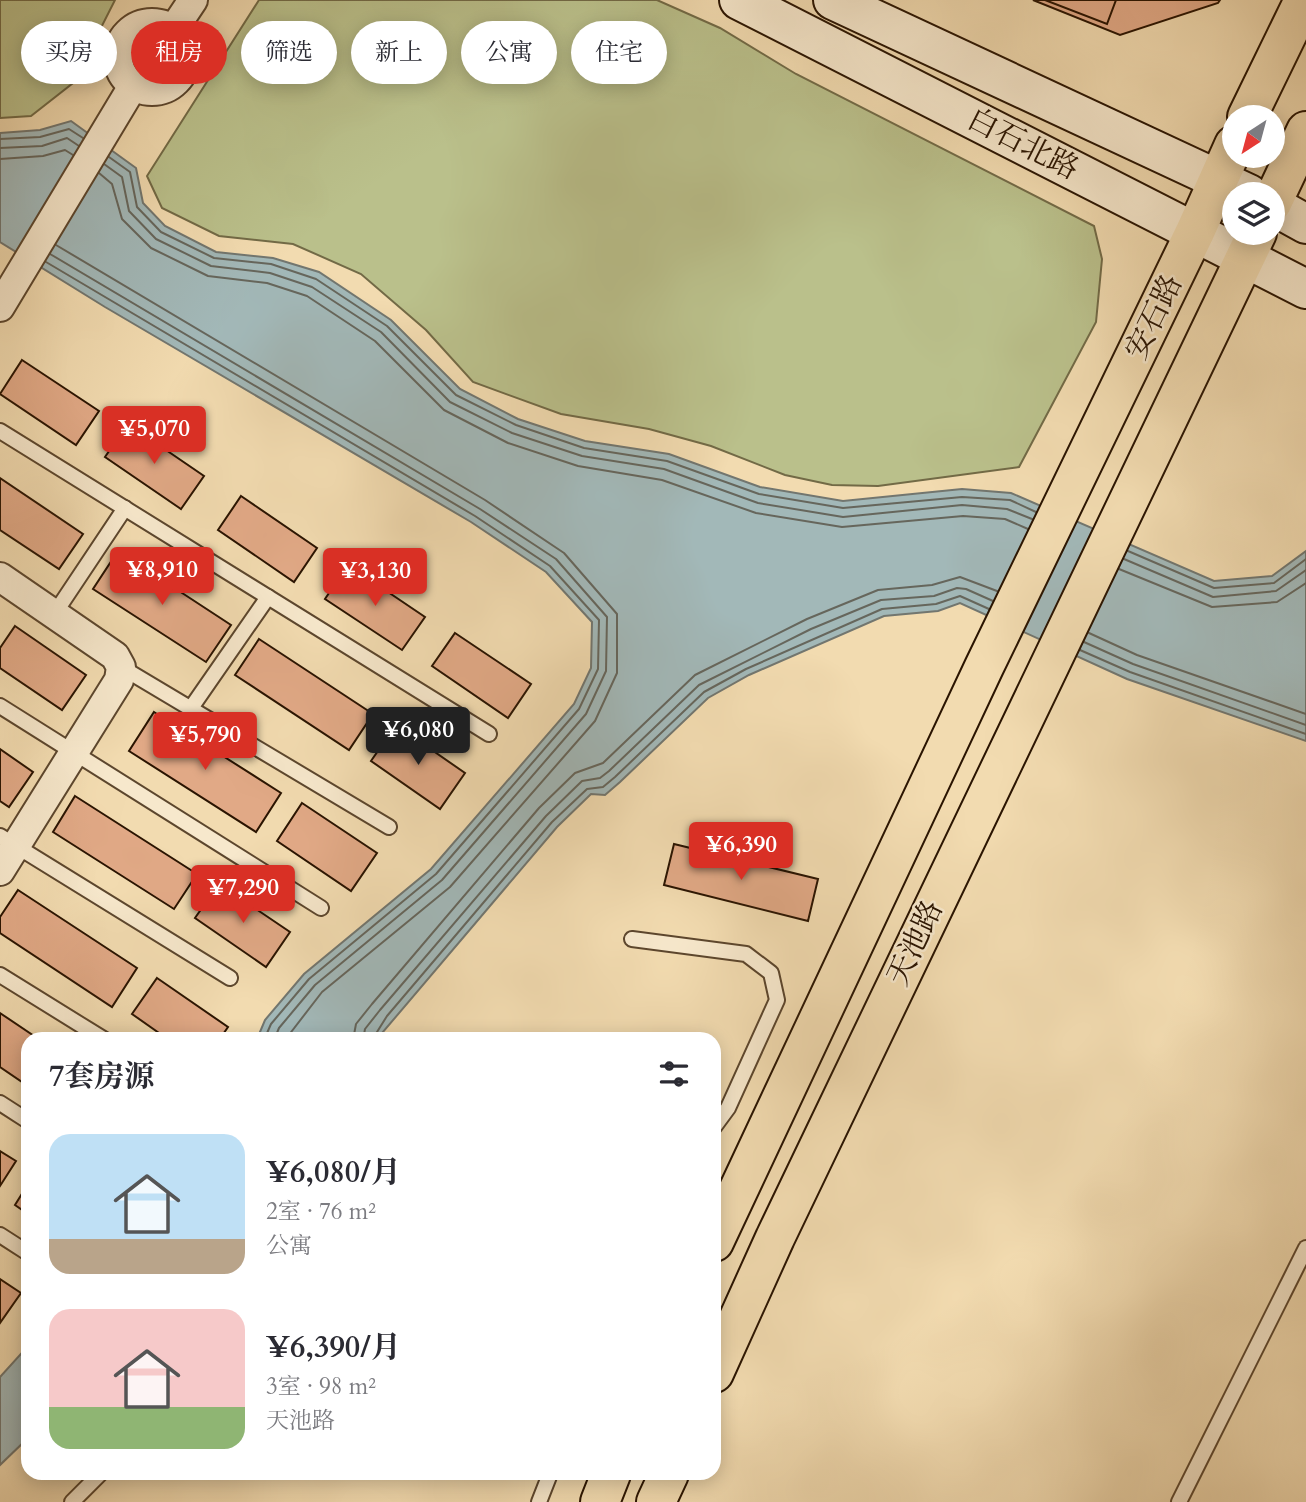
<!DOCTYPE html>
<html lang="zh">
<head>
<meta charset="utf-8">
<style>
  :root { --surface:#fff; --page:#f7f7f7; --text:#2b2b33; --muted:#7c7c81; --accent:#d93025 }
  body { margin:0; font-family:Cardo,"Noto Serif SC",serif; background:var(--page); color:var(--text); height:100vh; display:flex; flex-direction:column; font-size:26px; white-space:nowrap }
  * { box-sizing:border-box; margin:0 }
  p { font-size:23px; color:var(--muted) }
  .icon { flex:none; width:38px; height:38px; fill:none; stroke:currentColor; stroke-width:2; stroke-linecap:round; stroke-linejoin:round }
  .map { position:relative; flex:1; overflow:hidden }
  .drawer { position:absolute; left:21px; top:1032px; width:700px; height:448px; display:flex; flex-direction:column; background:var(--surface); border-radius:21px; box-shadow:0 4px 18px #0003 }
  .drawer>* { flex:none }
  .banner { position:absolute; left:21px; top:21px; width:700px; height:63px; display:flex; gap:14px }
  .needle { width:46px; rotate:216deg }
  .buttons { position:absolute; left:1222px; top:105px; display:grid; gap:14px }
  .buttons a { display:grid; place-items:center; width:63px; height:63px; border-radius:50%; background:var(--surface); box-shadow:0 4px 18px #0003; font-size:35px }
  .price { position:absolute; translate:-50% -60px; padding:0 16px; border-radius:7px; background:var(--accent); color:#fff; font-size:23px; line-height:46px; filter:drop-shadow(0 2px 4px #0008) }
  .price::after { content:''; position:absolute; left:50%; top:42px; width:21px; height:16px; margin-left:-10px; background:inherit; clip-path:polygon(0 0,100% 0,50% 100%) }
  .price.current { background:#222; color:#fff }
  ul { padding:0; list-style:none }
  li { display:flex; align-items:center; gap:21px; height:175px; padding:0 28px }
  li span { display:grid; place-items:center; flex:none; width:196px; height:140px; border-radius:21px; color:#555 }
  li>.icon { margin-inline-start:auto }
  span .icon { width:84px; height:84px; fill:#fffc; stroke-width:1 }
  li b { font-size:30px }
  h2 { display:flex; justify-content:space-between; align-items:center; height:84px; padding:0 28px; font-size:30px }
  .chip { padding:0 24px; border-radius:32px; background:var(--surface); box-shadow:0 4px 18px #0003; font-size:24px; line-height:63px }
  .chip.current { background:var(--accent); color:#fff }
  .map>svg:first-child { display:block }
</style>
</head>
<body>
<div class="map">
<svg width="1306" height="1502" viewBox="0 0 1306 1502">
  <rect width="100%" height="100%" fill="#f2dbb0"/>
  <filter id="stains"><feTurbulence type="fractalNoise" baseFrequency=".00286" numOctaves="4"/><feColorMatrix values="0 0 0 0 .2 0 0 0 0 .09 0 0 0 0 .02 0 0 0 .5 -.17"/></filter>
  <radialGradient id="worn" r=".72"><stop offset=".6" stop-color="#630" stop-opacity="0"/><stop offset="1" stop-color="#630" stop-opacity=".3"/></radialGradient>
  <!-- green -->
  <g fill="#bac08b" stroke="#726a46" stroke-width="2">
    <path d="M0,0H115L73,83L31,116L0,118Z"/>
    <path d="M259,0H657L720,28L796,74L1094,226L1102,259L1096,322L1019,467L878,486L832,485L785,475L711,446L649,429L561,414L473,382L426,330L361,274L293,244L219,236L162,208L147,176Z"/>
  </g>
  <!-- water -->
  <g fill="#a2b8b8" stroke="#72766f" stroke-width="2">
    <path d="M71,121L136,168L143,203L165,226L216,252L273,258L319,272L391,320L460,389L518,419L585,441L669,454L760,487L843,501L962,489L1011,493L1214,581L1272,576L1306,551V741L1127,679L960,603L938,611L884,616L749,675L708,698L620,782L605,795L591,794L557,827L377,1039H257L265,1020L304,974L431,869L574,704L591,668L592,622L546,572L471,522L105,307L0,242V133L40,130Z"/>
    <path d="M28,1346V1438L0,1465V1377Z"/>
  </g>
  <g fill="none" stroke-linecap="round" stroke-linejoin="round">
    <!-- shore -->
    <g stroke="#66665c" stroke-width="2">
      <path d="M0,139L40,137L69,129L83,138"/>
      <path d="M0,148L42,146L67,138L79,146"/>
      <path d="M109,157L130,172L137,207L161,232L214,258L271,264L316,279L387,326L456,395L516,425L584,448L667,461L759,494L843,508L962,497L1010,500L1036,512"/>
      <path d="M0,159L43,156L65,150L73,155"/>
      <path d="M104,164L122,177L129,211L156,239L211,266L270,273L312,287L381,332L450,402L512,433L582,456L664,469L758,503L843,517L962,505L1007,509L1032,519"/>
      <path d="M99,173L112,184L122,219L151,248L208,276L267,283L307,296L375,341L444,410L508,443L578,466L662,480L756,513L842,527L963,516L1005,519L1028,529"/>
      <path d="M56,245L485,500L564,553L617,614V673L595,721L450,887L322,992L285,1040"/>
      <path d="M50,254L480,509L556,559L607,617L606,671L586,714L442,880L315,985L279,1028L274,1040"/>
      <path d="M46,262L475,516L550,566L599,620L598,669L579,709L436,874L309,979L271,1024L264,1040"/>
      <path d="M1128,551L1214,588L1274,583L1306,559"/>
      <path d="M1124,559L1213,597L1276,591L1306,570"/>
      <path d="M1119,569L1212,607L1277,602L1306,583"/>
      <path d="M1089,633L1137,655L1306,714"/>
      <path d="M1084,642L1133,664L1306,725"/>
      <path d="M1080,650L1130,672L1306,734"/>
      <path d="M353,1040L356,1024L372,1004L539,808L575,773L603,763L695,675L807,619L878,590L932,585L960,577L997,591"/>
      <path d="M363,1040L365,1029L380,1010L546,816L582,781L600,778L609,771L699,685L811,629L881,600L934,596L957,588L966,589L993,601"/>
      <path d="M372,1040L387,1016L552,822L587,789L603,787L615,777L704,692L746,669L882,609L936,604L960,596L989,609"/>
    </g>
  </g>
  <!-- building -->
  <g fill="#e1a986" stroke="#2a1401" stroke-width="2">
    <path d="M1033,0H1220L1218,3L1120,35Z"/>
    <path d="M1045,0H1116L1107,24Z"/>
    <path d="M22,360L99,411L76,445L0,394Z"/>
    <path d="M128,424L204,476L181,509L105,457Z"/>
    <path d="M0,478L83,534L59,569L0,530Z"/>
    <path d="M241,496L317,548L294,582L218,530Z"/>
    <path d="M118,551L231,625L206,662L93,589Z"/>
    <path d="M348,565L425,617L402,650L325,599Z"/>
    <path d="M15,626L86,675L62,710L0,668V648Z"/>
    <path d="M455,633L531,684L508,718L432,666Z"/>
    <path d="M259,639L373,714L349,750L235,675Z"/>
    <path d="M154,712L281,793L256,832L129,751Z"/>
    <path d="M396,725L465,773L440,809L371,761Z"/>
    <path d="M0,749L33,772L9,807L0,801Z"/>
    <path d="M75,796L197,874L174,909L53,832Z"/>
    <path d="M302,803L377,853L351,891L277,841Z"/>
    <path d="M674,844L818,879L808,921L664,885Z"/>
    <path d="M219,884L290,932L266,967L195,918Z"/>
    <path d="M18,890L137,968L112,1007L0,933V917Z"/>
    <path d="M157,978L228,1027L219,1040H169L132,1014Z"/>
    <path d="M0,1013L40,1040H28V1086L0,1067Z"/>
    <path d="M0,1151L16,1161L0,1186Z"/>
    <path d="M28,1184V1214L15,1205Z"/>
    <path d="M0,1279L21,1293L0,1323Z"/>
  </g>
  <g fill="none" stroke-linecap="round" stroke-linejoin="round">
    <!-- service casing -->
    <g stroke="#5c462d" stroke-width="18">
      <g id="service">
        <path d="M0,431L489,734"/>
        <path d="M55,613L125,508"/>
        <path d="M121,667L389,827"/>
        <path d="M0,706L321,908"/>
        <path d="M191,708L268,597"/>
        <path d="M0,836L230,978"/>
        <path d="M632,939L746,954L771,973L777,1000L728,1108L714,1127"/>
        <path d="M0,975L105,1040"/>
        <path d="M0,1103L28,1121"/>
        <path d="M0,1235L28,1253"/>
        <path d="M72,1502L100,1474"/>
        <path d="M539,1502L550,1474"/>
        <path d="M1179,1502L1306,1248"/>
      </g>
    </g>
    <!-- minor casing -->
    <g stroke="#5c462d" stroke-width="32">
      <g id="minor">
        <circle cx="152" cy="57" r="34"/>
        <path d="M173,30L193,0"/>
        <path d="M0,307L133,86"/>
        <path d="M0,577L115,656L121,667L119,680L0,871"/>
      </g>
    </g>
    <!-- secondary casing -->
    <g stroke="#2a1401" stroke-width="42">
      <g id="secondary">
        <path d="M739,0L1306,289"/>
        <path d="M833,0L1249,194"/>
        <path d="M1272,205L1306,224"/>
      </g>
    </g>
    <!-- primary casing -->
    <g stroke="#2a1401" stroke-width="42">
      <g id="primary">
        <path d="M1247,117L1304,0"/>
        <path d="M1272,203L1306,131"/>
        <path d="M714,1242L984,667L1195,232L1234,145"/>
        <path d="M714,1373L775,1238L1257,233"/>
        <path d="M600,1502L611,1474"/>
        <path d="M656,1502L669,1474"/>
      </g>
    </g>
    <!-- service -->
    <use href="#service" stroke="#f7e8cc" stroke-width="14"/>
    <!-- minor -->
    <use href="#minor" stroke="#f7e8cc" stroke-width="28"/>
    <!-- secondary -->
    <use href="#secondary" stroke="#f7e8cc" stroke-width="38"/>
    <!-- primary -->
    <use href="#primary" stroke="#f2dbb0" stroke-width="38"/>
  </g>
  <g text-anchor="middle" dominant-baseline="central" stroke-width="5" stroke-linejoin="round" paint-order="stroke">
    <!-- street labels -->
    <g font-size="30" fill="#2a1401" stroke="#f7e8cc">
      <text transform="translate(1023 144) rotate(27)">白石北路</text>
      <text transform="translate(1154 317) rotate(-64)">安石路</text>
      <text transform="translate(915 943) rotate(-65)">天池路</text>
    </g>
  </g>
  <rect width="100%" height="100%" filter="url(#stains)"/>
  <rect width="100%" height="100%" fill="url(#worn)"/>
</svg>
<div class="buttons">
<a><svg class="needle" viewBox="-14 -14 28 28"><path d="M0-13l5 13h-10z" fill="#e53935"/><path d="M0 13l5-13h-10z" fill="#7c7c81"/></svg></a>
<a><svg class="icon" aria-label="layers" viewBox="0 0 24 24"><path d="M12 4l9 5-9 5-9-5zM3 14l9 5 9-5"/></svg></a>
</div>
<b class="price" style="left:154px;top:466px">¥5,070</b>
<b class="price" style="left:162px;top:607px">¥8,910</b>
<b class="price" style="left:375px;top:608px">¥3,130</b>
<b class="price current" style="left:418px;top:767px">¥6,080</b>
<b class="price" style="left:205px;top:772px">¥5,790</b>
<b class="price" style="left:741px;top:882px">¥6,390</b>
<b class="price" style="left:243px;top:925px">¥7,290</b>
<div class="banner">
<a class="chip">买房</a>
<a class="chip current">租房</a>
<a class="chip">筛选</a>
<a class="chip">新上</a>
<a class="chip">公寓</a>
<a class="chip">住宅</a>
</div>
<section class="drawer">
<h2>7套房源<svg class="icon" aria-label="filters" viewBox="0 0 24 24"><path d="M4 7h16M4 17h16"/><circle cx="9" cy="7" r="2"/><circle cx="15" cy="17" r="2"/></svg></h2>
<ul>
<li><span style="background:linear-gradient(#bfe0f5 75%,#b9a48a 0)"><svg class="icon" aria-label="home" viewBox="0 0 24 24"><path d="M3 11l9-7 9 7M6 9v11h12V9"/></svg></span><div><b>¥6,080/月</b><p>2室 · 76 m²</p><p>公寓</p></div></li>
<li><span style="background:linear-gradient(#f6c9c9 70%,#8fb573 0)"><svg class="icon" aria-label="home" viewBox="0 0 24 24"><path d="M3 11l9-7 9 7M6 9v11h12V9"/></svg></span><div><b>¥6,390/月</b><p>3室 · 98 m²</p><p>天池路</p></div></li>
</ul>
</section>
</div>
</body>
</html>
